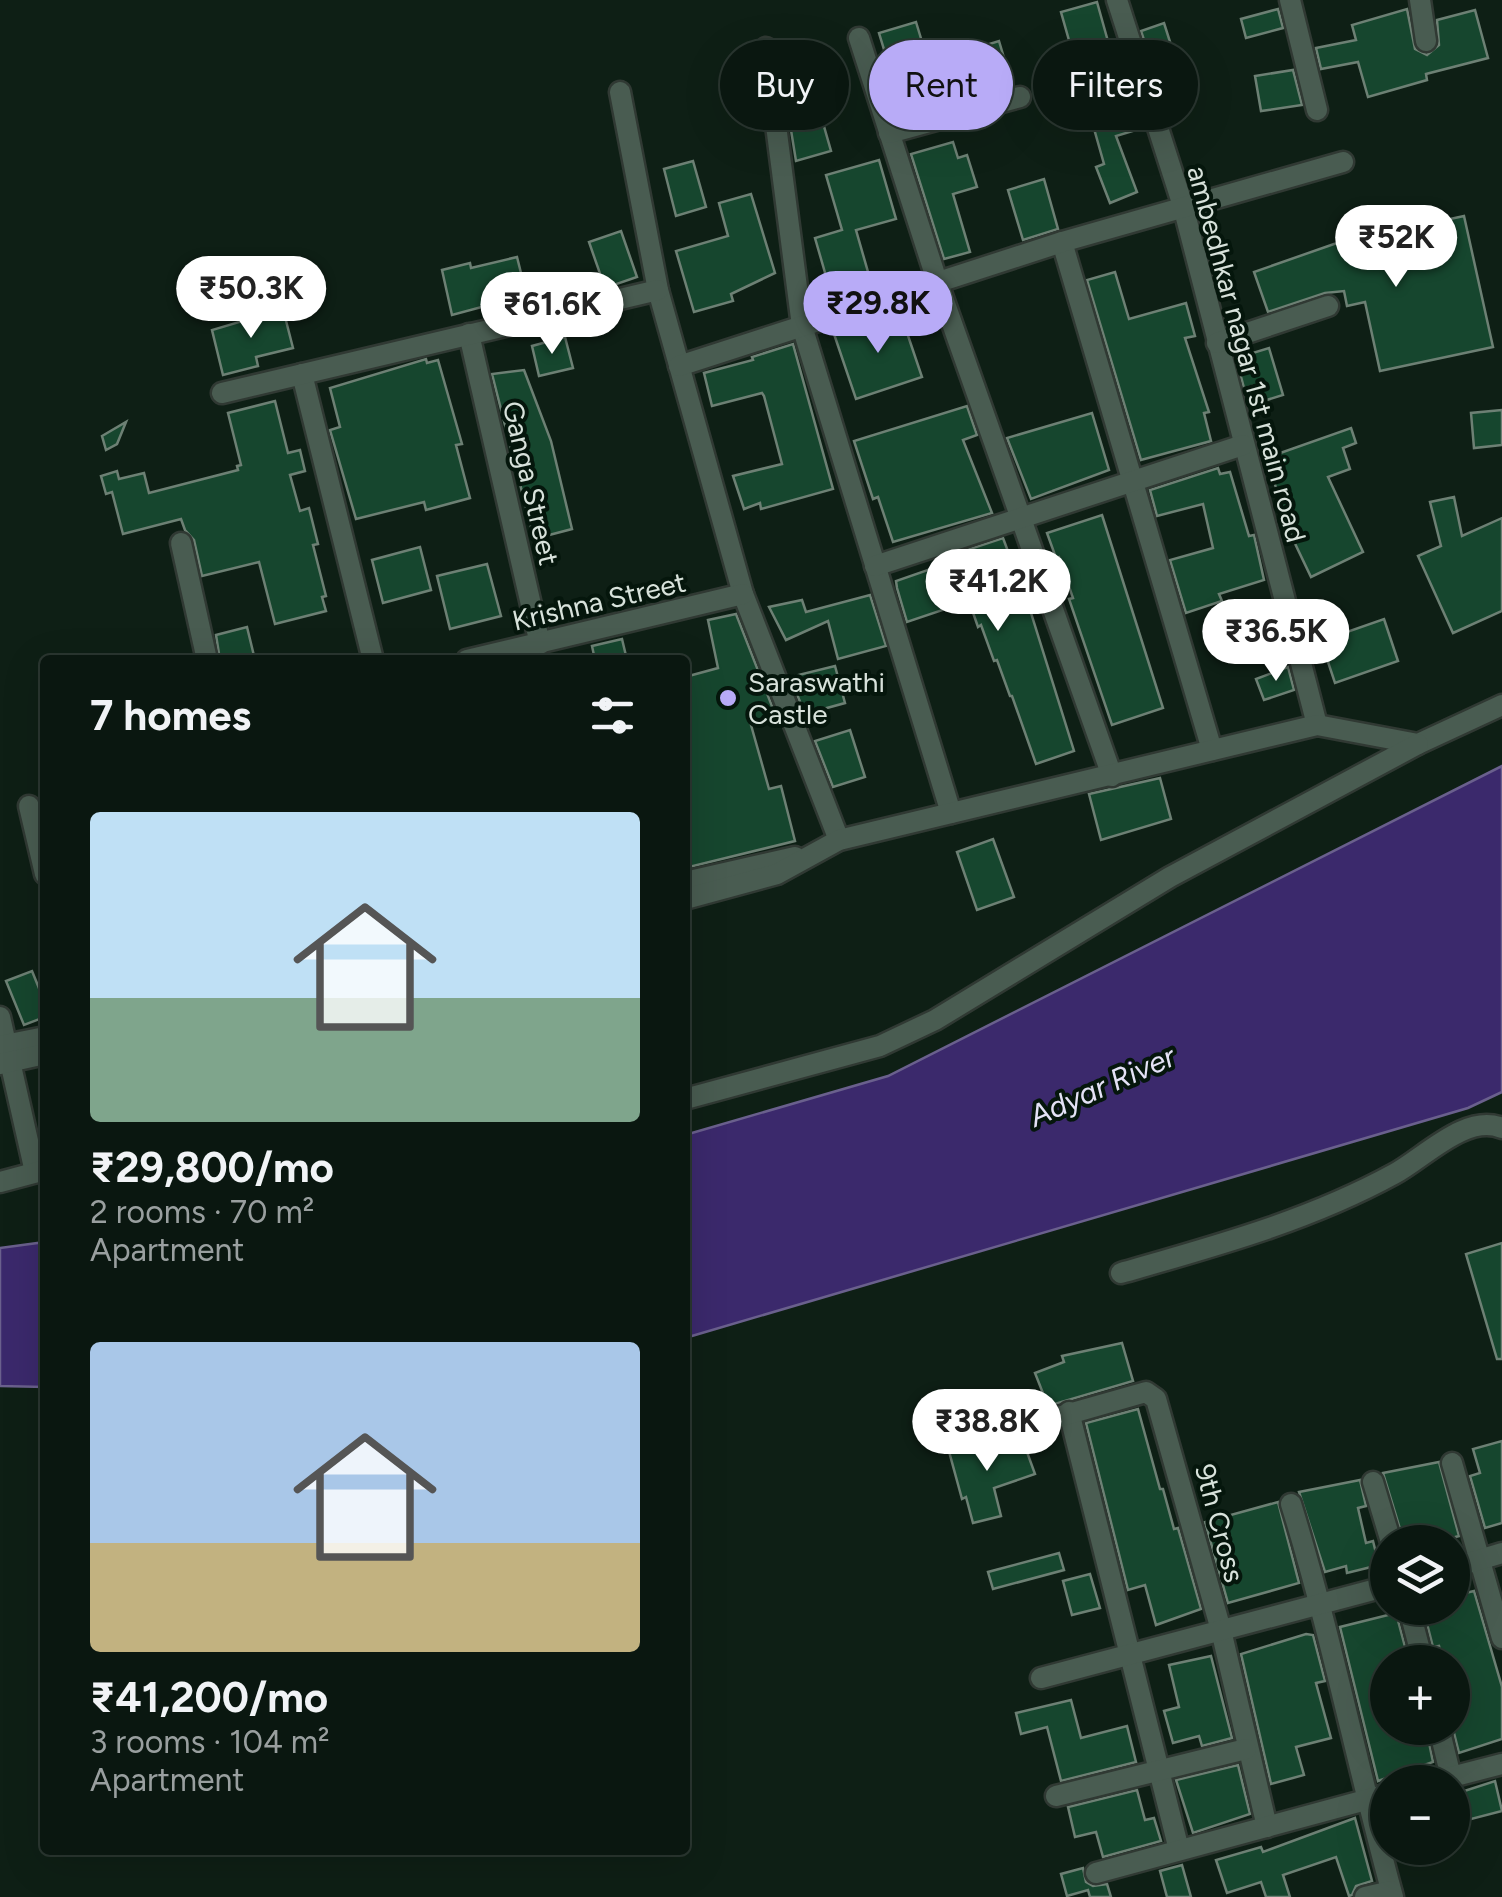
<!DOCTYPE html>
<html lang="en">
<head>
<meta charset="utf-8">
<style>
  :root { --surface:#0a1710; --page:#132019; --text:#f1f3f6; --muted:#999f9f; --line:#2a3630; --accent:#b8abf7 }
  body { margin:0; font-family:Figtree,sans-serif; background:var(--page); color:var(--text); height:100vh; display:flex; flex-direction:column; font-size:38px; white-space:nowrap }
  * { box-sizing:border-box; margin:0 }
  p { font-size:32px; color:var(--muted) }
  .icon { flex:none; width:55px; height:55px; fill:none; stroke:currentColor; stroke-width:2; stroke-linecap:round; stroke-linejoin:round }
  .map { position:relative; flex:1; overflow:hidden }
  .drawer { position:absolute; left:40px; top:655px; width:650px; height:1200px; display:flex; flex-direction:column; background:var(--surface); border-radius:10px; box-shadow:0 10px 40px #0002,0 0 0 2px var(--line) }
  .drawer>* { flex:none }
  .top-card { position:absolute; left:720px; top:40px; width:630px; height:90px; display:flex; gap:20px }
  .fabs { position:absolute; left:1370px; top:1525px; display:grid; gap:20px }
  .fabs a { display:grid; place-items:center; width:100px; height:100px; border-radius:50%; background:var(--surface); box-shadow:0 10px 40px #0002,0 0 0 2px var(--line); font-size:50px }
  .price { position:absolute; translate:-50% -85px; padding:0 22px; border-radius:35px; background:#fff; color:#222; font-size:32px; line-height:65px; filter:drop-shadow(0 2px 5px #0008) }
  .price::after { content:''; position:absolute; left:50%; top:60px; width:30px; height:22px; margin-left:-15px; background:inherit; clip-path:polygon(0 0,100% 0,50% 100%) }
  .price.current { background:var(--accent); color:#111 }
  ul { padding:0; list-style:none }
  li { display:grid; align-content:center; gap:20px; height:530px; padding:0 50px }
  li span { display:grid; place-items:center; height:310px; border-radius:10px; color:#555 }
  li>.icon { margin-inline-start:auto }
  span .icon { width:180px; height:180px; fill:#fffc; stroke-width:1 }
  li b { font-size:42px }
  h2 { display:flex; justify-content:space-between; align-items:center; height:120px; padding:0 50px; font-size:42px }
  .pill { padding:0 35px; border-radius:45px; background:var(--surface); box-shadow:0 10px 40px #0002,0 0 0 2px var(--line); font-size:35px; line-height:90px }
  .pill.current { background:var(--accent); color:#111 }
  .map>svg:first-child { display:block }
</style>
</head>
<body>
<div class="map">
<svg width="1502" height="1897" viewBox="0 0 1502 1897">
  <rect width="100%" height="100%" fill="#0e1f15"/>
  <!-- water -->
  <g fill="#3b296c" stroke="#6a608d" stroke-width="2.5">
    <path d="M1502,766V1092L1468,1108L685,1338V1135L888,1076Z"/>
    <path d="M45,1242V1387L0,1386V1248Z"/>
  </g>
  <!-- building -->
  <g fill="#16462e" stroke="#6d8074" stroke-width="2.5">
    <path d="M1097,2L1133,131L1116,136L1137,192L1110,203L1096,167L1104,164L1061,12Z"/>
    <path d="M1278,9L1283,28L1246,38L1241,19Z"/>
    <path d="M1407,9L1415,49L1427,55L1439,45L1437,20L1475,10L1488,58L1426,74L1427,80L1368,97L1358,62L1321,69L1316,48L1356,40L1352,25Z"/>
    <path d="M916,22L930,68L938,65L950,102L904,115L879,33Z"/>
    <path d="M1164,23L1171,45L1148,52L1141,31Z"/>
    <path d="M999,41L1012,85L979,94L966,51Z"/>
    <path d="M805,60L831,151L796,161L790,124L803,121L787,66Z"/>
    <path d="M1293,70L1302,105L1261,111L1255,76Z"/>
    <path d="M953,142L958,158L967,155L977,187L953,194L970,252L944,259L911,154Z"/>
    <path d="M879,160L896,219L856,230L870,279L830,290L815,238L842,230L826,175Z"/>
    <path d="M693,161L706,207L676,216L664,169Z"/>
    <path d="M1044,179L1058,229L1023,240L1008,190Z"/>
    <path d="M751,194L775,273L731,294L733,301L694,312L676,251L728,236L719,203Z"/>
    <path d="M1464,216L1493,347L1380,371L1365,302L1347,306L1344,291L1325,293L1268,312L1254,272L1334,244Z"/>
    <path d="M621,231L637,277L605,288L589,242Z"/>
    <path d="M517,257L528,301L491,311L489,305L452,315L442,270L470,263L471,268Z"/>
    <path d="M1115,272L1129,319L1186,303L1195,336L1185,338L1209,412L1204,413L1211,441L1141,460L1087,280Z"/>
    <path d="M283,309L293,348L256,357L258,366L223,375L212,330Z"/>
    <path d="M900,312L922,377L856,399L834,334Z"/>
    <path d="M565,337L573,368L539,376L532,346Z"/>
    <path d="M793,344L833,489L761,509L760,503L744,509L733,476L782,464L764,396L762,393L712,406L704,373L753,360L752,357Z"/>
    <path d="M1269,348L1283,395L1257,403L1252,386L1244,388L1236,358Z"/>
    <path d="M426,359L427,363L438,360L462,444L456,445L470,498L426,510L424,502L356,519L330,430L340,427L330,388Z"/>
    <path d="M524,370L551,441L572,529L534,539L492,374Z"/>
    <path d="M275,401L288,453L300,450L305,471L290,475L300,511L309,508L318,544L313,545L326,596L322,597L326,611L275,624L259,562L202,576L194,540L185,530L181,519L123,534L112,492L106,494L101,476L117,471L119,479L144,473L149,493L238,470L237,466L241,465L228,413Z"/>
    <path d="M967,406L977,435L963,440L992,513L893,542L878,497L873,499L854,441Z"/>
    <path d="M1502,410V445L1474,448L1471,413Z"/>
    <path d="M1092,413L1109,470L1031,499L1007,438Z"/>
    <path d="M126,422L117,444L106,450L102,436Z"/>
    <path d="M1351,428L1356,443L1343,448L1350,469L1328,477L1363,552L1311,577L1279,510L1283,508L1266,458Z"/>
    <path d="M1218,468L1220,474L1230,472L1249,536L1254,535L1264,580L1219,594L1222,601L1186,613L1170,560L1213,548L1203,504L1157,516L1150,490Z"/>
    <path d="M1454,497L1462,536L1502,518V611L1453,633L1418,556L1441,546L1430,502Z"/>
    <path d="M1102,515L1163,708L1112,725L1069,599L1073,598L1059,557L1056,558L1047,533Z"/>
    <path d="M1003,538L1031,613L1074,751L1036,764L1012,696H1010L997,660L994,661L981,625L978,627L969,601L907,622L897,588L896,581L954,561L952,555Z"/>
    <path d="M420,547L431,590L383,603L372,560Z"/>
    <path d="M487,564L501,616L450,629L437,576Z"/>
    <path d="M870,595L886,646L838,659L828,621L786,640L769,607L802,600L806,612Z"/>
    <path d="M736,614L777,719L751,725L769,789L781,786L795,841L685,868V677L718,668L708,620Z"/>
    <path d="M1274,614L1280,638L1252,649L1244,625Z"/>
    <path d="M1384,619L1398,661L1335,683L1321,641Z"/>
    <path d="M247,627L255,660H220L216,635Z"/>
    <path d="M622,639L627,660H595L592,646Z"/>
    <path d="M835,666L845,703L805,714L790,677Z"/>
    <path d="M1288,667L1294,690L1264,700L1256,679Z"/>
    <path d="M850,730L865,777L833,787L815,741Z"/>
    <path d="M1160,778L1171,819L1101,840L1089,794Z"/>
    <path d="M993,839L1014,897L977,910L957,852Z"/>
    <path d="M32,971L45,1003V1017L24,1025L6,981Z"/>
    <path d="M1502,1243V1359H1497L1466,1254Z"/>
    <path d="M1122,1343L1133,1381L1048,1406L1035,1373L1064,1362L1062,1356Z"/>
    <path d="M1138,1409L1160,1489H1163L1174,1529L1178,1528L1201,1609L1156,1625L1145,1585L1128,1590L1086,1423Z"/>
    <path d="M979,1435L984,1455L1023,1441L1035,1474L994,1488L1001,1516L973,1523L966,1497L962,1499L947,1444Z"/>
    <path d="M1502,1441V1523L1485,1528L1470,1476L1480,1473L1473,1449Z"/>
    <path d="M1439,1462L1459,1536L1444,1540L1445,1542H1404L1383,1473Z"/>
    <path d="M1360,1480L1366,1506L1358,1508L1366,1543L1373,1541L1379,1565L1347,1573L1346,1566L1325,1572L1299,1492Z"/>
    <path d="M1278,1502L1299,1583L1228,1603L1205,1522Z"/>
    <path d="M1059,1553L1064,1570L993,1589L988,1572Z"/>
    <path d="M1090,1574L1100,1608L1072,1615L1063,1581Z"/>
    <path d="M1474,1591L1502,1687V1739L1459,1753L1452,1725V1662H1443L1439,1646L1433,1647L1423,1608H1452V1596Z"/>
    <path d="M1396,1613L1408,1658L1388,1662V1728H1426L1433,1762L1378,1781L1340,1627Z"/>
    <path d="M1306,1634L1313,1635L1325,1681L1316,1683L1331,1738L1296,1747L1304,1775L1271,1784L1241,1654Z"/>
    <path d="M1211,1656L1232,1738L1202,1746L1199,1736L1173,1743L1164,1711L1179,1707L1169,1665Z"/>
    <path d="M1071,1700L1081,1738L1127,1726L1136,1762L1061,1781L1047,1727L1021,1734L1016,1713Z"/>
    <path d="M1238,1765L1250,1814L1193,1833L1176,1780Z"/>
    <path d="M1495,1781L1502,1811L1452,1824V1795Z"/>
    <path d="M1137,1790L1145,1820L1154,1818L1161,1841L1103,1857L1096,1832L1075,1837L1068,1807Z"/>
    <path d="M1355,1818L1372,1881L1356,1886L1352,1895L1349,1896L1336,1857L1283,1875L1290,1897H1266L1261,1882L1227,1893L1216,1860L1261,1847L1263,1852Z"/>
    <path d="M1182,1865L1191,1897H1167L1160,1871Z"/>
    <path d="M1083,1868L1086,1882L1093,1886L1107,1884L1111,1897H1090L1088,1890L1067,1896L1061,1874Z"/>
  </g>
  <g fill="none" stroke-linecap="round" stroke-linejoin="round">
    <!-- street casing -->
    <g stroke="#303933" stroke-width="25">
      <g id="street">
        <path d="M1117,0L1183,206L1317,725"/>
        <path d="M1290,0L1317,110"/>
        <path d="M1420,0L1426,41"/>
        <path d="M859,38L937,281L1112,776"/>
        <path d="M766,48L802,326L951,813"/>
        <path d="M620,92L658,290L743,594L839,840"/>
        <path d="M889,133L1020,97"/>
        <path d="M1062,242L1212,750"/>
        <path d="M469,334L540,644"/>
        <path d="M1217,343L1328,306"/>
        <path d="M679,366L1062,242L1343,162"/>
        <path d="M302,374L373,660"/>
        <path d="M222,393L658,290"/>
        <path d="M181,543L207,660"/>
        <path d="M875,566L1243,445"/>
        <path d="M467,660L743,594"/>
        <path d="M29,806L45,874"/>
        <path d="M685,882L795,857"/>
        <path d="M685,899L777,874L839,840L1317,725L1418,744L1502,705"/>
        <path d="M0,1017L35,1172"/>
        <path d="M0,1046L45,1037"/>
        <path d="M0,1064L45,1054"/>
        <path d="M685,1099L880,1046L935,1020L1170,877L1418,744"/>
        <path d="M0,1182L45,1170"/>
        <path d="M1121,1273C1215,1246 1308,1221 1394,1174C1424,1158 1466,1113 1502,1128"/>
        <path d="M1069,1412L1179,1850"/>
        <path d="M995,1435L1146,1392L1156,1399L1221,1630L1267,1827"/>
        <path d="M1452,1463L1502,1638"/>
        <path d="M1373,1482L1391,1542"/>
        <path d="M1291,1504C1331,1633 1357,1766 1393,1897"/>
        <path d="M1452,1568L1502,1553"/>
        <path d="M1409,1608L1423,1662"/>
        <path d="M1041,1678L1388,1586"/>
        <path d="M1439,1728L1451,1777"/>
        <path d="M1432,1782L1502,1764"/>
        <path d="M1056,1796L1246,1749"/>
        <path d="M1096,1873L1388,1794"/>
        <path d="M1365,1897L1391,1891"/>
      </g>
    </g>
    <!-- street -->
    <use href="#street" stroke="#495c51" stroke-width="20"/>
  </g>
  <!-- markers -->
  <circle fill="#b8abf7" stroke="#05160c" stroke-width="4" cx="728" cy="698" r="10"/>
  <g text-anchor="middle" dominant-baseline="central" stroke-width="8" stroke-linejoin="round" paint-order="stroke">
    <!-- street labels -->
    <g font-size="28" fill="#d8e2db" stroke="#05160c">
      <text transform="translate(1247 354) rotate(75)">ambedhkar nagar 1st main road</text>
      <text transform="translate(531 483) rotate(77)">Ganga Street</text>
      <text transform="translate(599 601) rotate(-13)">Krishna Street</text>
      <text transform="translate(1220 1523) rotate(75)">9th Cross</text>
    </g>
    <!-- poi labels -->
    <g font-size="28" fill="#d8e2db" stroke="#05160c" text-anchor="start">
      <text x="748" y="682">Saraswathi<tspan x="748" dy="32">Castle</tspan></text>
    </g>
    <!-- water labels -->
    <g font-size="30" font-style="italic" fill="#e4e2f6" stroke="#05160c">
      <text transform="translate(1102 1086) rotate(-24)">Adyar River</text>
    </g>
  </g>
</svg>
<div class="fabs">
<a><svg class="icon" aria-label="layers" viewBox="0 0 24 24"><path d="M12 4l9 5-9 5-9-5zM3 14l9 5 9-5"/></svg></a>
<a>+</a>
<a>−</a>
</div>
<b class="price" style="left:1396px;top:290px">₹52K</b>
<b class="price" style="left:251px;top:341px">₹50.3K</b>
<b class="price current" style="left:878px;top:356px">₹29.8K</b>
<b class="price" style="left:552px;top:357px">₹61.6K</b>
<b class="price" style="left:998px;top:634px">₹41.2K</b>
<b class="price" style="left:1276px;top:684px">₹36.5K</b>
<b class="price" style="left:987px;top:1474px">₹38.8K</b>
<div class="top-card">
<a class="pill">Buy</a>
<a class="pill current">Rent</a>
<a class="pill">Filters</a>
</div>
<section class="drawer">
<h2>7 homes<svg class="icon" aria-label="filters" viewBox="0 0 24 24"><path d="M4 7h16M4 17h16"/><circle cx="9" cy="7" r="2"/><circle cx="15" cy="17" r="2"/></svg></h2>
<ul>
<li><span style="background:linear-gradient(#bfe0f5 60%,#7fa58c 0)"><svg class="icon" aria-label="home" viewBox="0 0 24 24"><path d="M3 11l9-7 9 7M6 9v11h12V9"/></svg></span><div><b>₹29,800/mo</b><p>2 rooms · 70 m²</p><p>Apartment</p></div></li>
<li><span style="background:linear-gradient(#a9c7e8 65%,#c2b280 0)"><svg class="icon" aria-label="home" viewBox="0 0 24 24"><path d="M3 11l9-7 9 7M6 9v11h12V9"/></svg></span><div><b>₹41,200/mo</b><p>3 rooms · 104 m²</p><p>Apartment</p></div></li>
</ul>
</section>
</div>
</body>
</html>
